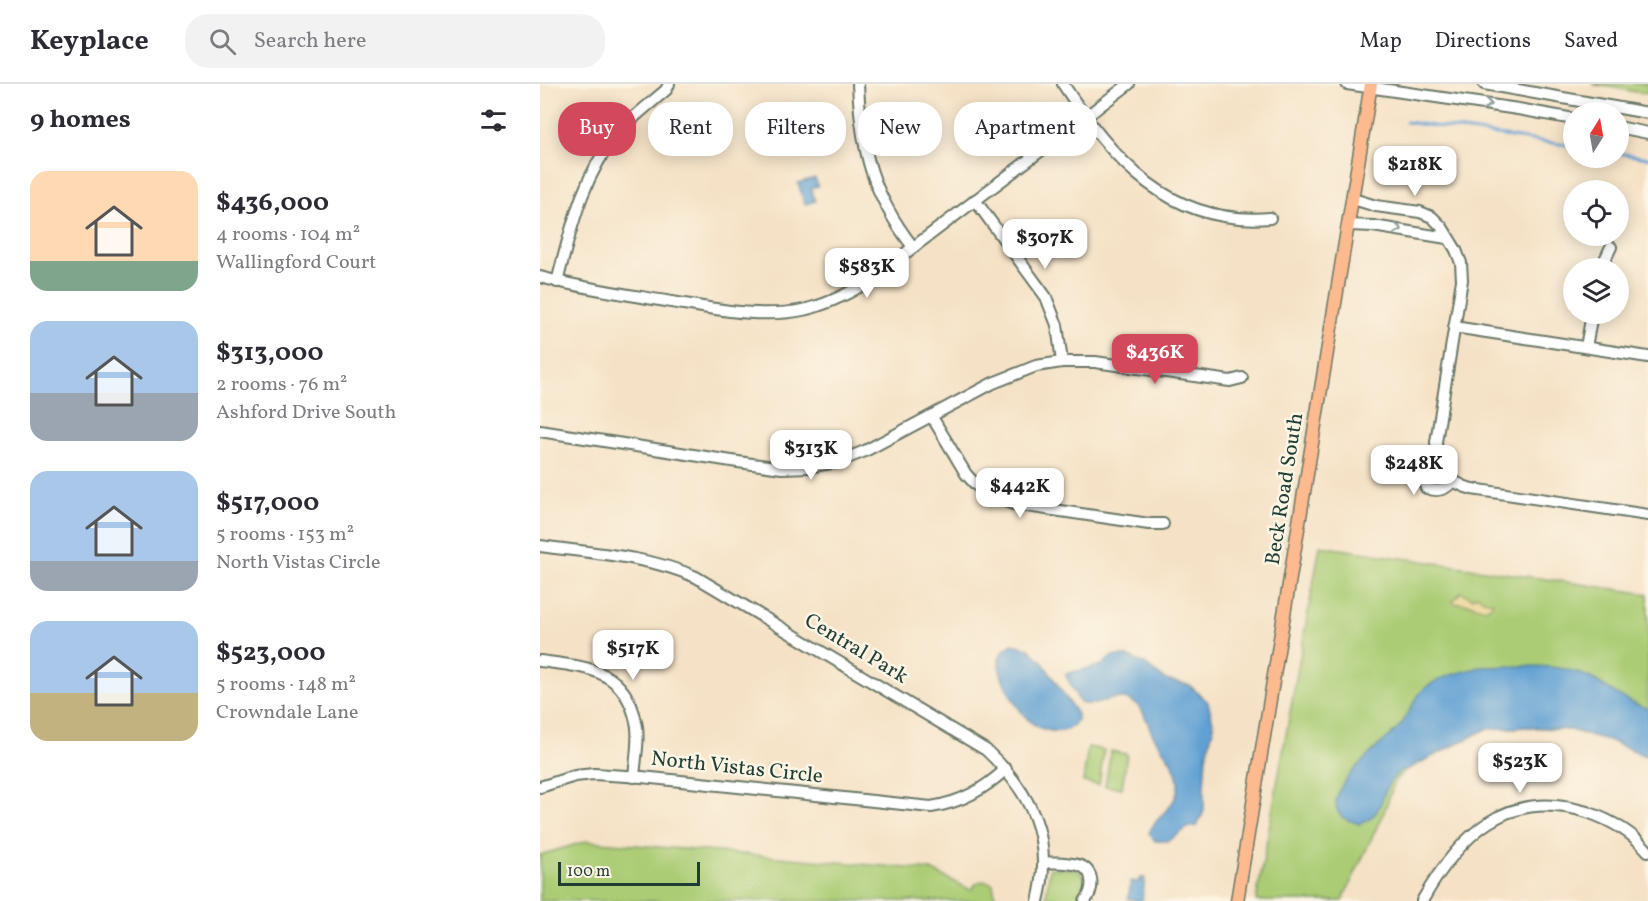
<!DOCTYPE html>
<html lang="en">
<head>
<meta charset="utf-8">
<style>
  :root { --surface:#fff; --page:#f2f2f3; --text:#2b2b33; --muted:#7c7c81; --line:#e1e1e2; --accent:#d1495b }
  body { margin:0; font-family:Vollkorn,serif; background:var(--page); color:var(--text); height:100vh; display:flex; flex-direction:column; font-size:22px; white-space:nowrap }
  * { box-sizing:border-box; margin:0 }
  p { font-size:20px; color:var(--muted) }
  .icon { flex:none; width:33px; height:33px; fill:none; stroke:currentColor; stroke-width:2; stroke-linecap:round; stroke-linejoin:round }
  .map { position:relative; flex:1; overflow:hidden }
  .drawer { display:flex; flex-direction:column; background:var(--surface); width:540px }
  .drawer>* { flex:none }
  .hud { position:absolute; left:18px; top:18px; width:570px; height:54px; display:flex; gap:12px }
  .needle { width:39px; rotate:11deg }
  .buttons { position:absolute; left:1023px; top:18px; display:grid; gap:12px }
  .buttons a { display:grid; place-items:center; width:66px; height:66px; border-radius:50%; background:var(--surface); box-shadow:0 3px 15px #0003; font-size:30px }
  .scale { position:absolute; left:18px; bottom:15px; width:142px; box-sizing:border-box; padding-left:6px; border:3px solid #1f3d34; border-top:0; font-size:16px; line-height:21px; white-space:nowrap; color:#1f3d34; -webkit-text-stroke:4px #fcf5e5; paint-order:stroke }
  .price { position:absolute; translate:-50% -51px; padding:0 14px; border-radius:12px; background:#fff; color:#222; font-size:20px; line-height:39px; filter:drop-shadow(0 2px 3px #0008) }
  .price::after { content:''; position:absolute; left:50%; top:36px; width:18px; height:14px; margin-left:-9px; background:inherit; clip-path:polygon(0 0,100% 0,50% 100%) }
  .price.current { background:var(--accent); color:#fff }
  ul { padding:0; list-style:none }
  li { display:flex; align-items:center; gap:18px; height:150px; padding:0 30px }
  li span { display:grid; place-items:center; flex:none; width:168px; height:120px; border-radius:18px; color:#555 }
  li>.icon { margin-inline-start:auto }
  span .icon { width:72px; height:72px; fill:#fffc; stroke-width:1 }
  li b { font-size:26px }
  h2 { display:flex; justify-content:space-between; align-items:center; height:72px; padding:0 30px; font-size:26px }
  .chip { padding:0 21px; border-radius:24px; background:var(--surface); box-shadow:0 3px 15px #0003; font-size:21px; line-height:54px }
  .chip.current { background:var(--accent); color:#fff }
  header { display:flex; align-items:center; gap:36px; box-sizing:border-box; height:84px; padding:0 30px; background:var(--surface); border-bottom:2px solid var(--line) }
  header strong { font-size:28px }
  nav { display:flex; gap:33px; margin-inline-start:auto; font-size:21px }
  .search { width:420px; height:54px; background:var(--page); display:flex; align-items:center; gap:15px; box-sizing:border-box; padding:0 21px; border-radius:24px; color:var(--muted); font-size:22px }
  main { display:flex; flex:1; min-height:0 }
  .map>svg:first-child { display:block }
</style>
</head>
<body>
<header>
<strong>Keyplace</strong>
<div class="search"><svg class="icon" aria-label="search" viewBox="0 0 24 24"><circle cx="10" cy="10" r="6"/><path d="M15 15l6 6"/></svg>Search here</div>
<nav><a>Map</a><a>Directions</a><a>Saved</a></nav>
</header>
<main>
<section class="drawer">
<h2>9 homes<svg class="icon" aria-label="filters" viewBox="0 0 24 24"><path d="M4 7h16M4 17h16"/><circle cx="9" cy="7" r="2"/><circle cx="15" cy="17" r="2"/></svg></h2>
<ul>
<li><span style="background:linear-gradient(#ffd9b3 75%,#7fa58c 0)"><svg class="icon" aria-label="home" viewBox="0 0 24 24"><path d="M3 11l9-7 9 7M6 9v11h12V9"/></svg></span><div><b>$436,000</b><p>4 rooms · 104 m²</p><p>Wallingford Court</p></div></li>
<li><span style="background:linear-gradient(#a9c7e8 60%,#9aa5b1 0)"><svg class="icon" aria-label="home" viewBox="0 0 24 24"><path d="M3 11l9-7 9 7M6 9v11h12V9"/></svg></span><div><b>$313,000</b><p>2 rooms · 76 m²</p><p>Ashford Drive South</p></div></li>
<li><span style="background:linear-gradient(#a9c7e8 75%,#9aa5b1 0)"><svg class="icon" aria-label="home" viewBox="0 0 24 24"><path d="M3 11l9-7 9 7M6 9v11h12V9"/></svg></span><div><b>$517,000</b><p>5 rooms · 153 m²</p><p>North Vistas Circle</p></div></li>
<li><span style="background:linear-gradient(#a9c7e8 60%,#c2b280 0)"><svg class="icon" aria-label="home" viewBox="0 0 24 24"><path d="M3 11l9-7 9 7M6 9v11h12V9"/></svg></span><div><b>$523,000</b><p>5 rooms · 148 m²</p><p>Crowndale Lane</p></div></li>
</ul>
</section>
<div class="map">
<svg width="1108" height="817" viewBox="0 0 1108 817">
  <rect width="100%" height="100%" fill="#fcf5e5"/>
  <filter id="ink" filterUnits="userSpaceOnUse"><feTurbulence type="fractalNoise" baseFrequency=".0167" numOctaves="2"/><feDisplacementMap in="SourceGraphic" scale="12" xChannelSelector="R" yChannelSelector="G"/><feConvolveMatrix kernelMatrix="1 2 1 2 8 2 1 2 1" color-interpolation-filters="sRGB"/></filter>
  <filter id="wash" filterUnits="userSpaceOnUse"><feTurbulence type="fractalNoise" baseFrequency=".008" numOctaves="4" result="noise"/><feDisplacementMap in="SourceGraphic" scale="24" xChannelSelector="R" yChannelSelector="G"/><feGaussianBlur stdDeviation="1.35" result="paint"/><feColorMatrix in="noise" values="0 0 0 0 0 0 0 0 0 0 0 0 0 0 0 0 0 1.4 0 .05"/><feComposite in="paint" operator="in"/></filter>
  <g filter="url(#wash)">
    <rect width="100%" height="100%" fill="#f5e2c6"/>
    <!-- green -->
    <g fill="#abcc75" stroke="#658454" stroke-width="1.5">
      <path d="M1052,0H1108V10Z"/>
      <path d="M780,462L1108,510V673L1071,657L1030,646L989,643L946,645L864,687L855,697L844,728L802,817H716Z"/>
      <path d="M548,663L564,666L559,701L543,698Z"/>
      <path d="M571,667L587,670L582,704L565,702Z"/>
      <path d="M47,757L391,786L431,806C436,797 444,795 453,800L455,811L453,817H0V771Z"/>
      <path d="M510,784L535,785L542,789C548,800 547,809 536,816H526L506,812Z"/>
    </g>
    <!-- sand -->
    <path fill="#eeda9e" stroke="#868c69" stroke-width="1.5" d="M921,508L932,514L937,511L943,516L953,518L952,521L945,525L930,520L914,519L913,517Z"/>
    <!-- water -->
    <g fill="#60a0d3" stroke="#406e84" stroke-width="1.5">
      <path d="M275,94L278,102L271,104L275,117L265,120L258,99Z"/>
      <path d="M473,560L488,564L501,576L537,630V636C534,642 530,645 523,647C513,648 503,646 495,641C480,632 454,590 460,572C462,566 467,563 473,560Z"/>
      <path d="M572,572H587L605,580L626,596L649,601L668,618L674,642L666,673L664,703V727L657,742L649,743L628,757H615L609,749C615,733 637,722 638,703C639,680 622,668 612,649C606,637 604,622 589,616C571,609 559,625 540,619L525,590L562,581Z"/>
      <path d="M941,583C973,583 1011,578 1042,590C1065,599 1084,619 1108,624V673L1071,657L1030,646L989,643L946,645L864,687L860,686C857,690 853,694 850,698C839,716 843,732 819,740C815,738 806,736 802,733C775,708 846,658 859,643C869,632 873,614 885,604C900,592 922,588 941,583Z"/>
      <path d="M600,794H605L602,817L588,815L591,797L600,798Z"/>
    </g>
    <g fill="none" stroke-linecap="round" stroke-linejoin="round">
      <!-- stream -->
      <g stroke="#60a0d3" stroke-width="3">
        <path d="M866,38L1034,62"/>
        <path d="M1078,69L1108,74"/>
      </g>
    </g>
  </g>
  <g filter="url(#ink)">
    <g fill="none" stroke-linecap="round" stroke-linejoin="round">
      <!-- minor casing -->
      <g stroke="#6a7767" stroke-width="14">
        <g id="minor">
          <path d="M318,0C321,66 332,110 373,163"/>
          <path d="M523,0C573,77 630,142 730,134"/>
          <path d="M807,0L978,25L1034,35"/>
          <path d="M944,0L1108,29"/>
          <path d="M1078,43L1108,49"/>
          <path d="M813,115L836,122L880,128L892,133L902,143L916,166L921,179L922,196L896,358C896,383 909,399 932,405L1108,431"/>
          <path d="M435,116L506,213L517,241L522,278"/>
          <path d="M809,141L833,142L907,154"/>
          <path d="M1061,184L1071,163"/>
          <path d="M0,193C41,204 84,210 126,217C171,224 218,235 263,226C286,221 306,211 326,199L589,0"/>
          <path d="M17,198C31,145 42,92 78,49C92,33 110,20 126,6L129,0"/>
          <path d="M914,243L1108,273"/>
          <path d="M1046,263L1052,230"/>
          <path d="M392,333L426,390L436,401L451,412L473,420L609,440H623"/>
          <path d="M0,347L198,378L242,384L268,383L297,378L325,367L453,299L496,282L522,278H555L690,297L702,294"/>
          <path d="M897,373C886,382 881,389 886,404C897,408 905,407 913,397"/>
          <path d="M0,462C51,469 109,472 156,493L446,666C491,708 514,755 498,817"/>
          <path d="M0,577C45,583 85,584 96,638C100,652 95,678 94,693"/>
          <path d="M0,703L35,692L54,690L102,693L391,723C422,718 443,706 466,685"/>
          <path d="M503,778C514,779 527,778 538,781C555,785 554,806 545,817"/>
          <path d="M882,817C919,752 966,703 1047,728C1070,736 1092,748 1108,767"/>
        </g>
      </g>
      <!-- major casing -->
      <g stroke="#6a7767" stroke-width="15">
        <path id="major" d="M697,817L831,0"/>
      </g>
      <!-- minor -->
      <use href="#minor" stroke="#fff" stroke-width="10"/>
      <!-- major -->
      <use href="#major" stroke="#fcba8e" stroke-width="12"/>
    </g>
    <!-- one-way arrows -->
    <defs><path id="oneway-chevron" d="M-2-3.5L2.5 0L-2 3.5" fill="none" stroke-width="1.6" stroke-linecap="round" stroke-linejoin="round" transform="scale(1.5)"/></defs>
    <g stroke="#8f9e9a">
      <use href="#oneway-chevron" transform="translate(948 20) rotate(8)"/>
      <use href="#oneway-chevron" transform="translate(858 145) rotate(8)"/>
    </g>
  </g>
  <g text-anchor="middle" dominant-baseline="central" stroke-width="5" stroke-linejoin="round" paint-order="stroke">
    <!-- street labels -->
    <g font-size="21" fill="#1f3d34" stroke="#fcf5e5">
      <text transform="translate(745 405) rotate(-81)">Beck Road South</text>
      <text transform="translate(316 565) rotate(31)">Central Park</text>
      <text transform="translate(197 684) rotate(6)">North Vistas Circle</text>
    </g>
  </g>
</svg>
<div class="buttons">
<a><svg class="needle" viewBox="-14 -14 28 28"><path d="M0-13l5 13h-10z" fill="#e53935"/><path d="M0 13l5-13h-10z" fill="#7c7c81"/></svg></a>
<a><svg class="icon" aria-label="locate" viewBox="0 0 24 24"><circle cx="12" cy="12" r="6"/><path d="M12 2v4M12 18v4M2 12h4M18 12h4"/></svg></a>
<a><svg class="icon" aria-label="layers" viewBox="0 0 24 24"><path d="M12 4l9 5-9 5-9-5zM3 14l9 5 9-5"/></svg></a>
</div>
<div class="scale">100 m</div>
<b class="price" style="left:875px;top:113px">$218K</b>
<b class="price" style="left:505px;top:186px">$307K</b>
<b class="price" style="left:327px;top:215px">$583K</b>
<b class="price current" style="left:615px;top:301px">$436K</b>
<b class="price" style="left:271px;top:397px">$313K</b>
<b class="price" style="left:874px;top:412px">$248K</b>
<b class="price" style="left:480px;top:435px">$442K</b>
<b class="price" style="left:93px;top:597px">$517K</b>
<b class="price" style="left:980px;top:710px">$523K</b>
<div class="hud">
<a class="chip current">Buy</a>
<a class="chip">Rent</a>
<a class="chip">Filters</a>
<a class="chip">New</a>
<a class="chip">Apartment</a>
</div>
</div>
</main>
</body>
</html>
